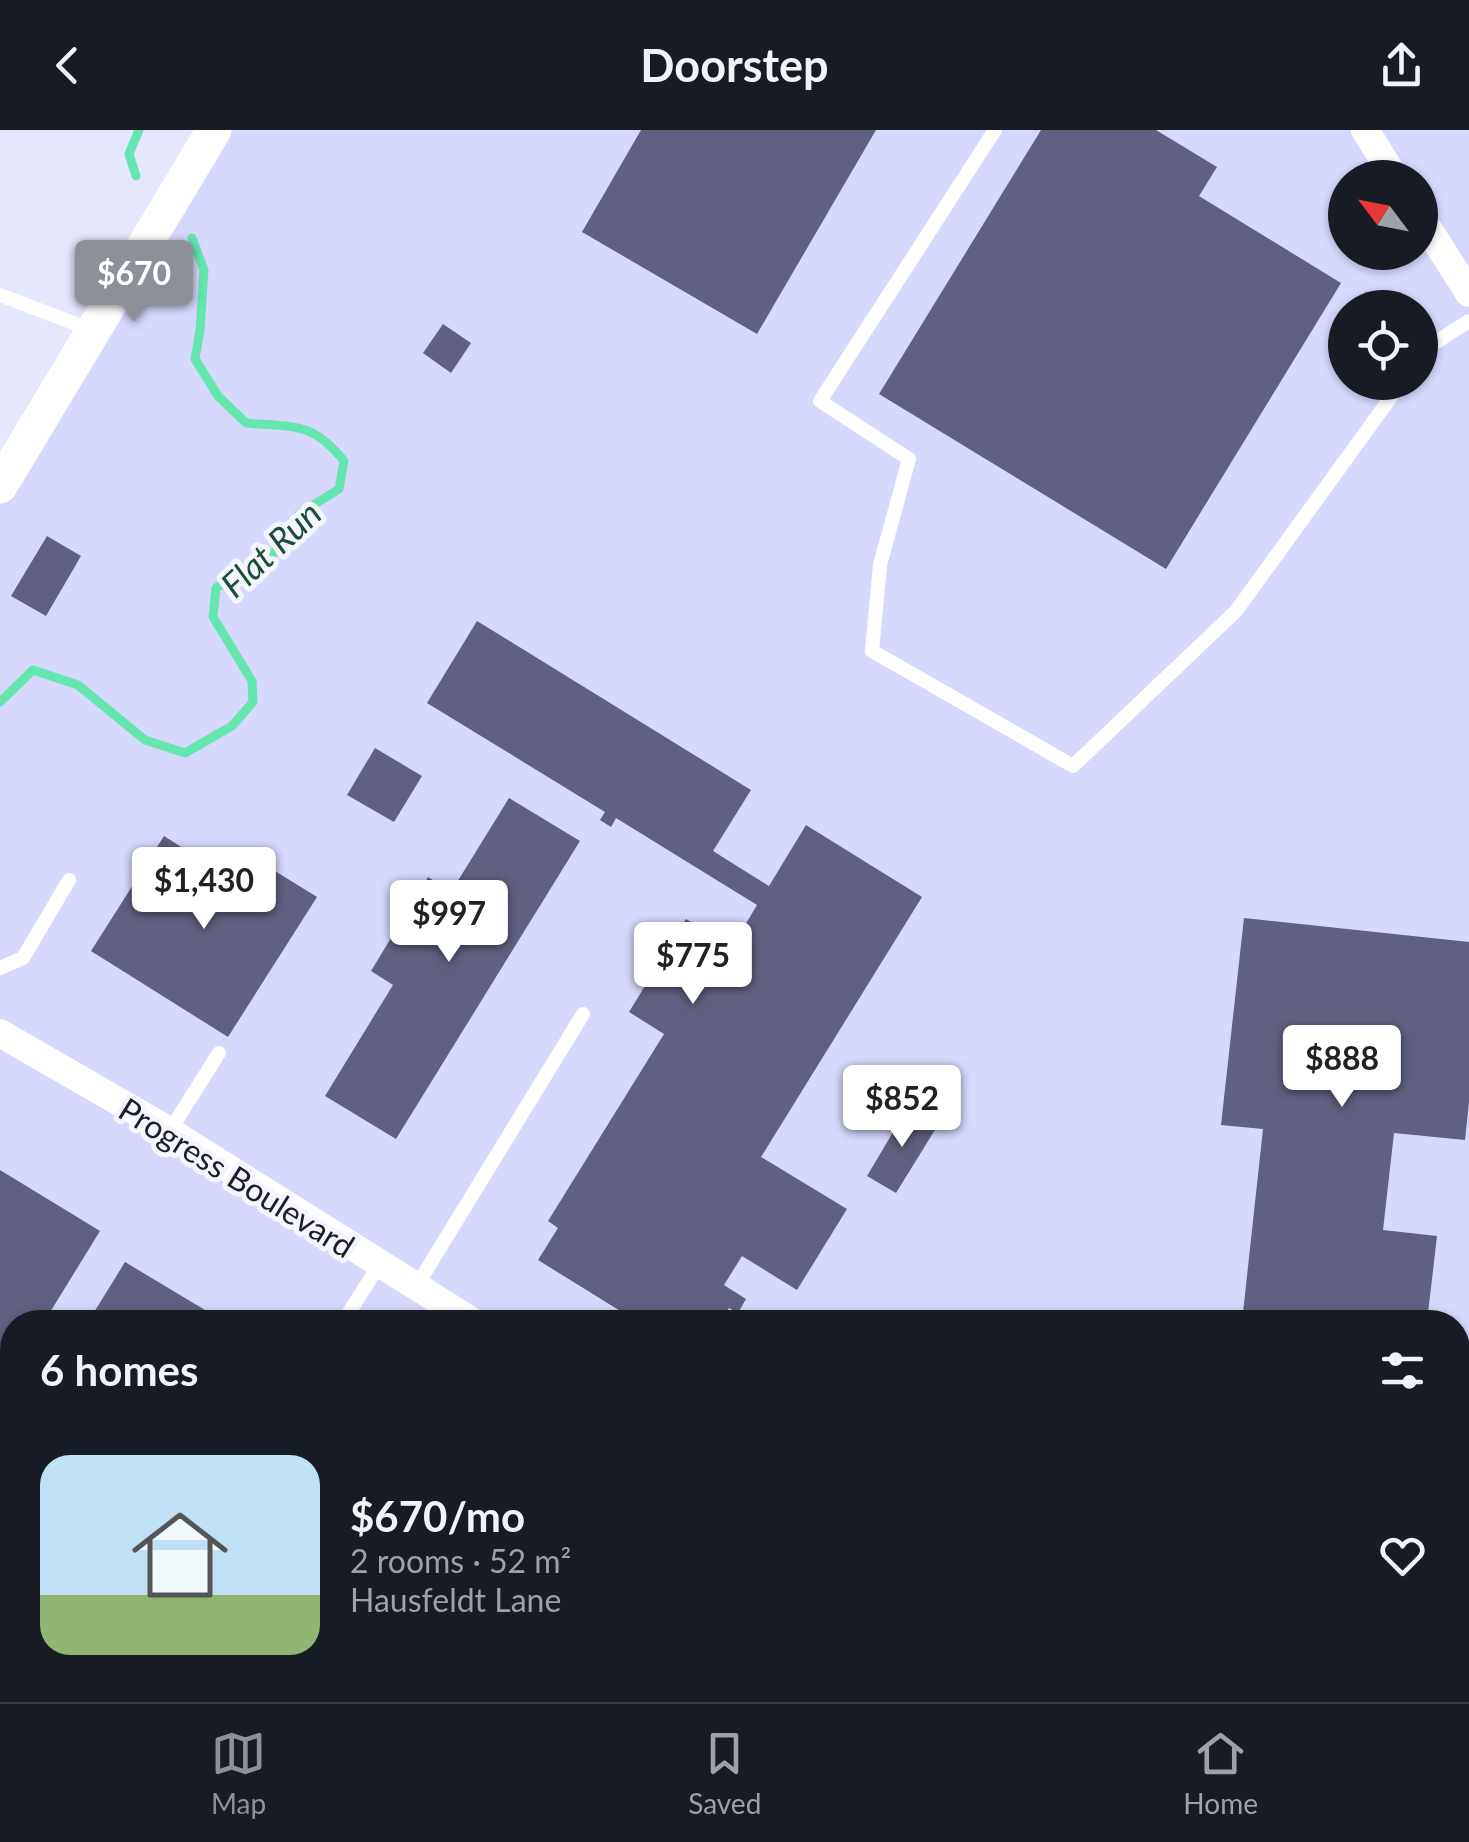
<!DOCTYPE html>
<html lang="en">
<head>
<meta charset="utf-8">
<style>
  :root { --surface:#171b24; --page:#20242c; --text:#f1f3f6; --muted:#9ea1a6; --line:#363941; --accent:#8c9099 }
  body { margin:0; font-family:Lato,sans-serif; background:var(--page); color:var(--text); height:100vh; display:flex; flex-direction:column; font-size:38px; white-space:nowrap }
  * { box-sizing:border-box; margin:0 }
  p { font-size:32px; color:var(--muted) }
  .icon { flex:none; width:55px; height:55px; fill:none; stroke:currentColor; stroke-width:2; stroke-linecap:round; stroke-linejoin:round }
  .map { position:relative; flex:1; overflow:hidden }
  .panel { position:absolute; left:0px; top:1180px; width:1470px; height:392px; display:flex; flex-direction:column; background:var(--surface); border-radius:40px 40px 0 0; box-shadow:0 2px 8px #0004 }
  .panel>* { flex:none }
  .needle { width:65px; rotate:302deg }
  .controls { position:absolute; left:1328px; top:30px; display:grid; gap:20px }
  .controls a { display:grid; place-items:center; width:110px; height:110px; border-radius:50%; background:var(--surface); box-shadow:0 2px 8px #0004; font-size:50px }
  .price { position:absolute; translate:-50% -85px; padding:0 22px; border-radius:10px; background:#fff; color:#222; font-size:32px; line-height:65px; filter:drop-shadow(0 2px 5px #0008) }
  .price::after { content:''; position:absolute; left:50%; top:60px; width:30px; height:22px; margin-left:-15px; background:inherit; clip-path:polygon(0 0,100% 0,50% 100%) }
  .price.active { background:var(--accent); color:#fff }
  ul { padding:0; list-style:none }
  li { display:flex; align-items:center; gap:30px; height:250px; padding:0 40px }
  li span { display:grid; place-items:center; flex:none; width:280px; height:200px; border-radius:30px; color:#555 }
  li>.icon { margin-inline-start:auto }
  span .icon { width:120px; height:120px; fill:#fffc; stroke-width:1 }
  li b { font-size:42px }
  h2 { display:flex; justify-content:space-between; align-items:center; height:120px; padding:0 40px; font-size:42px }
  header { display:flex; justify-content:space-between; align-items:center; height:130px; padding:0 40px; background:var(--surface); font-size:45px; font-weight:700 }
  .tabs { display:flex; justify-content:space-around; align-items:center; height:140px; border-top:2px solid var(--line); background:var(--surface); font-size:28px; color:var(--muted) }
  .tabs a { display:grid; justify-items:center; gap:5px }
  .tabs .active { color:var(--accent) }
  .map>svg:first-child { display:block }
</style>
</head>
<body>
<header><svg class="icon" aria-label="back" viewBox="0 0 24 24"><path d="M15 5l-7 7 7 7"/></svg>Doorstep<svg class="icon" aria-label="share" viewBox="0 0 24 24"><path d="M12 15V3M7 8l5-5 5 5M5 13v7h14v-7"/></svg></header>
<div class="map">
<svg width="1469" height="1572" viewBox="0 0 1469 1572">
  <rect width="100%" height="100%" fill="#e5e7fe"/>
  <!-- built -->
  <path fill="#d6d9fd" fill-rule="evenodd" d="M214,0H1469V1572H0V357ZM1345,48H1420V122H1345ZM1345,178H1420V252H1345ZM12,1192H1458V1560H12Z"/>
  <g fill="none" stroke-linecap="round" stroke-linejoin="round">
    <!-- stream -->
    <g stroke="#65e6ae" stroke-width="9">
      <path d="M136,46L129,24L139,0"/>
      <path d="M0,572L33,540L78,555L145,610L185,623L232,596L253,572L252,551L213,487L216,458L271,427L299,384L339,359L344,331C311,290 293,298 246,293L218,266L195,229L200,200L204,140L192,108"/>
    </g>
  </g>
  <!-- building -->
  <g fill="#606182">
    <path d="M641,0H876L757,204L582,102Z"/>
    <path d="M1041,0H1156L1217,37L1199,66L1341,153L1166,439L879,264Z"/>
    <path d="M443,194L471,213L451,243L423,223Z"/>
    <path d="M47,406L81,426L46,486L11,466Z"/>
    <path d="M477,491L751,660L713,721L769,756L806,695L922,767L761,1027L847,1079L797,1160L742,1126L724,1155L746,1169L738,1183L729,1178L720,1192H638L538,1130L558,1098L548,1091L664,904L629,882L686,789L732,817L757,775L616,688L611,697L600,690L605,682L427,573Z"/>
    <path d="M375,618L422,646L394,692L347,665Z"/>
    <path d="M509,668L580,711L396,1009L325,966L393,855L371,841L428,747L451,762Z"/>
    <path d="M164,706L230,748L246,723L317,767L228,907L91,821Z"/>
    <path d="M1244,788L1469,812V972L1465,1010L1394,1003L1383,1100L1437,1106L1427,1192H1242L1263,999L1221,995Z"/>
    <path d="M908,977L938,995L896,1063L867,1046Z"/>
    <path d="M0,1040L100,1101L44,1192H12V1244L0,1265Z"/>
    <path d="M125,1132L225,1192H88Z"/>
    <path d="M978,1184L1021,1190V1192H977Z"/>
    <path d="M0,1293L12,1301V1560H214L207,1572H0Z"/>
    <path d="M800,1560H855L847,1572H792Z"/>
    <path d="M1433,1560H1450L1469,1572H1426Z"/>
  </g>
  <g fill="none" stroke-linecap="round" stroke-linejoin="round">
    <!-- service -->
    <g stroke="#fff" stroke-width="14">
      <path d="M995,0L820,271L909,329L880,435L872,521L1073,636L1236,481L1402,252"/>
      <path d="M0,165L92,200"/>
      <path d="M1420,227L1427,218L1469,191"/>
      <path d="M0,838L23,828L69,750"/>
      <path d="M169,1002L219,923"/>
      <path d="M416,1157L583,884"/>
      <path d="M343,1192L379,1135"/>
      <path d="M1464,1386L1458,1313L1469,1266"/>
      <path d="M1084,1560L1107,1572"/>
      <path d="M568,1572L576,1560"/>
      <path d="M1062,1572L1069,1560"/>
      <path d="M1323,1572L1330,1560"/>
    </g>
    <!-- minor -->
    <g stroke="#fff" stroke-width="28">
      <path d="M1365,0L1395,48"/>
      <path d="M1420,86L1469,163"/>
      <path d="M0,903L161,996L473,1192"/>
      <path d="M1458,1386L1469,1385"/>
    </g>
    <!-- tertiary -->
    <path stroke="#fff" stroke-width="35" d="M0,356L214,0"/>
  </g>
  <g text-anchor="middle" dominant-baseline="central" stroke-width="10" stroke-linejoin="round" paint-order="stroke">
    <!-- street labels -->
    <g font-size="32" fill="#1d1e2b" stroke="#f5f5fd">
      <text transform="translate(237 1047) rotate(32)">Progress Boulevard</text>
    </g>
    <!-- water labels -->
    <g font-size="35" font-style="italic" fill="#194e38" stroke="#f5f5fd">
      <text transform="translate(270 418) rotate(-43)">Flat Run</text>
    </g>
  </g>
</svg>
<div class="controls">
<a><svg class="needle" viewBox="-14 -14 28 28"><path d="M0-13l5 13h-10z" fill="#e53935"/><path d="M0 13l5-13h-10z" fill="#9ea1a6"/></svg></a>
<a><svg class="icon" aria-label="locate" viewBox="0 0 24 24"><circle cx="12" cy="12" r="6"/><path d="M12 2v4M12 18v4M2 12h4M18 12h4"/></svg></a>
</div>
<b class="price active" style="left:134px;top:195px">$670</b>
<b class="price" style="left:204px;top:802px">$1,430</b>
<b class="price" style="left:449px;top:835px">$997</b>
<b class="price" style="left:693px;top:877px">$775</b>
<b class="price" style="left:1342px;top:980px">$888</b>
<b class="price" style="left:902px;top:1020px">$852</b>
<section class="panel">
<h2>6 homes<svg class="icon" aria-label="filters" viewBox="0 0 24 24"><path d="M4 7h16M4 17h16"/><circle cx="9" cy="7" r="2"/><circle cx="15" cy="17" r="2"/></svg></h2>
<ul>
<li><span style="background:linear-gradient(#bfe0f5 70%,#8fb573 0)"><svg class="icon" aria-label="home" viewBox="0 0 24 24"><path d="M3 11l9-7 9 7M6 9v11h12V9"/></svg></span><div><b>$670/mo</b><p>2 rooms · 52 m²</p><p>Hausfeldt Lane</p></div><svg class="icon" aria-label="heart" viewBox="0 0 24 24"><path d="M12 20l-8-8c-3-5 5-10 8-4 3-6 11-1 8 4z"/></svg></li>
</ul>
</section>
</div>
<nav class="tabs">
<a class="active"><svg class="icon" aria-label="map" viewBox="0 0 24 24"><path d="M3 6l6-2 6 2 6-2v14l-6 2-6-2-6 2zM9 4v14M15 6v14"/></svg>Map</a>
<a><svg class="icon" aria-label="saved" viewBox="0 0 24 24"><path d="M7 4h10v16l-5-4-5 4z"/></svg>Saved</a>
<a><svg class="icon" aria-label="home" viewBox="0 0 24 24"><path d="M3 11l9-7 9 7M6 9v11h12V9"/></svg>Home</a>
</nav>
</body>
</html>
